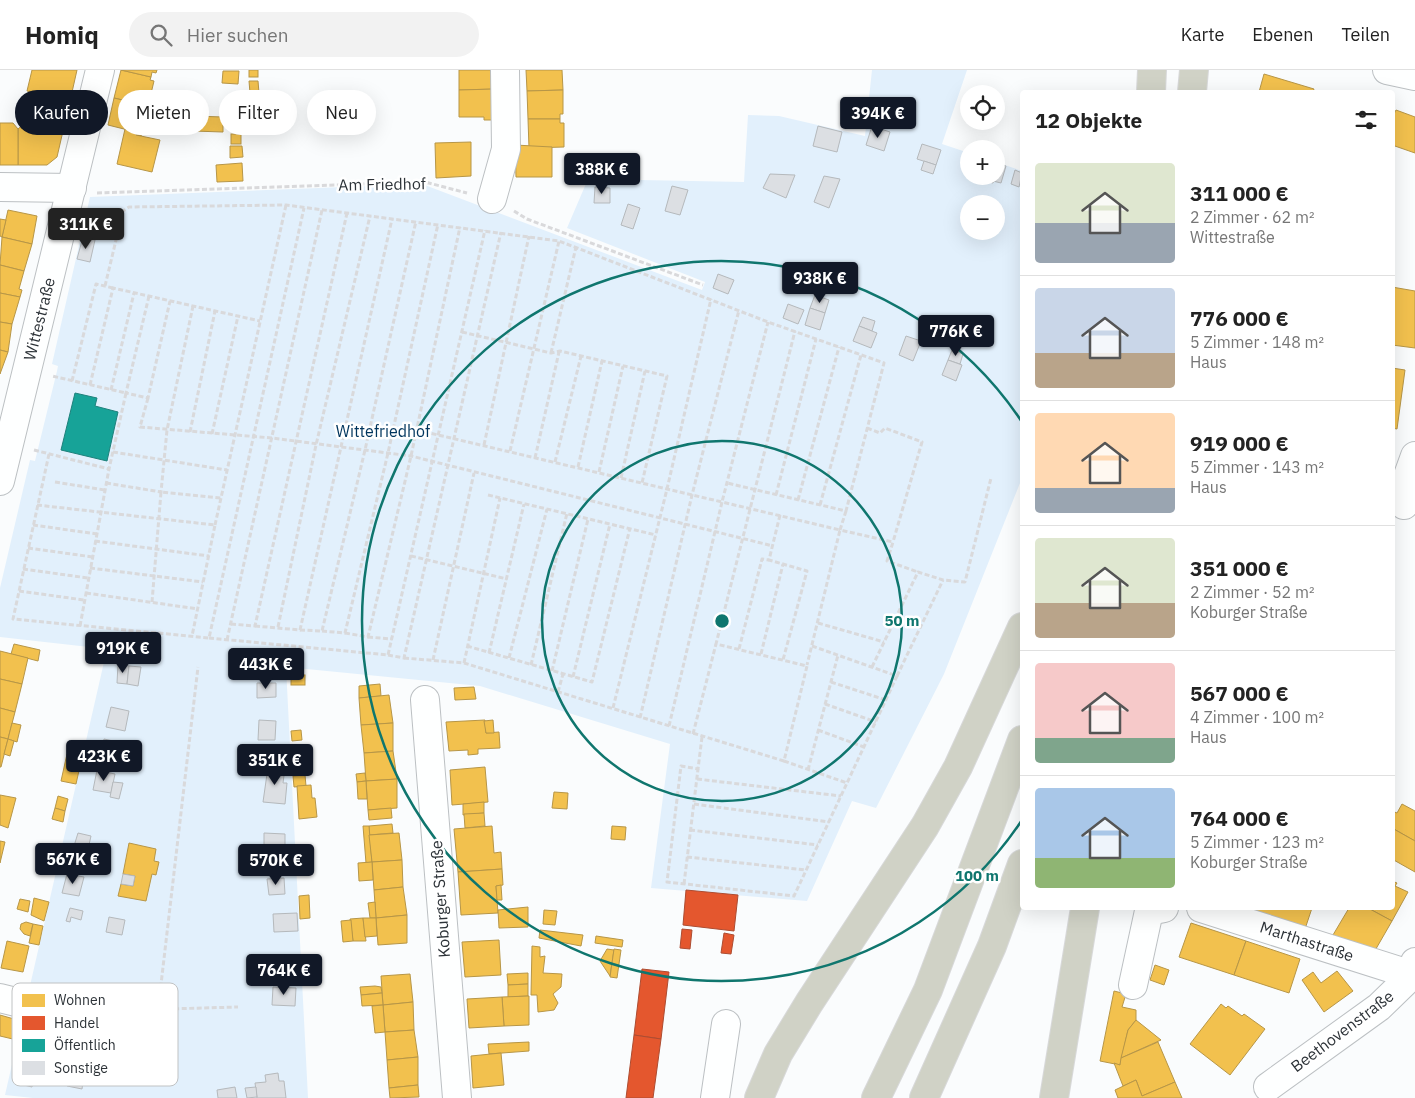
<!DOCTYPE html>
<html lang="de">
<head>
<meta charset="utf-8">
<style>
  :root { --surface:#fff; --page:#f2f2f2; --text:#222; --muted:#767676; --line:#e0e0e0; --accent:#111827 }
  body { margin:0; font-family:"IBM Plex Sans",sans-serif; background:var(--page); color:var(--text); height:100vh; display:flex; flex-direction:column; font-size:19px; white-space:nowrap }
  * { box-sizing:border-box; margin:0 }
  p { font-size:16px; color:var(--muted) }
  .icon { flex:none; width:28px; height:28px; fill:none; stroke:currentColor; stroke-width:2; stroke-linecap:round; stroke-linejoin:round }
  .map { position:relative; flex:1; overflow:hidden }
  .sheet { position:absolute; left:1020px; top:20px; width:375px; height:820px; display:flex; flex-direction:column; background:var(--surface); border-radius:5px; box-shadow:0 5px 20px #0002 }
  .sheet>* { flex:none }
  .hud { position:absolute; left:15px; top:20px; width:475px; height:45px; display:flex; gap:10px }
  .fabs { position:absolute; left:960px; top:15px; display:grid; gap:10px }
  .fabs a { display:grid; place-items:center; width:45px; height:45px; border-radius:50%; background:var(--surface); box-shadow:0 5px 20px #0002; font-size:25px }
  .price { position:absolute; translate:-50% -42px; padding:0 11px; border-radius:5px; background:var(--accent); color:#fff; font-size:16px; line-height:32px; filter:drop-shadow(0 1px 2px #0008) }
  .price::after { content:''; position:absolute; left:50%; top:30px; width:15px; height:11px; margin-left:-8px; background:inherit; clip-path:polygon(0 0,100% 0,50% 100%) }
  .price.current { background:#222; color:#fff }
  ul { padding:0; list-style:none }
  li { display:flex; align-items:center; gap:15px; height:125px; padding:0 15px }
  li+li { border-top:1px solid var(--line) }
  li span { display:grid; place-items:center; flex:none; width:140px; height:100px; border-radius:5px; color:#555 }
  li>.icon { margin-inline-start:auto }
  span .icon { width:60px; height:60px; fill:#fffc; stroke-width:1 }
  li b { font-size:21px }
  h2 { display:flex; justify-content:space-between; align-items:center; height:60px; padding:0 15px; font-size:21px }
  .chip { padding:0 18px; border-radius:22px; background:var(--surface); box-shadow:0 5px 20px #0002; font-size:18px; line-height:45px }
  .chip.current { background:var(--accent); color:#fff }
  header { display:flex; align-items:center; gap:30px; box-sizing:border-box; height:70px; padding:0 25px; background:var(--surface); border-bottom:1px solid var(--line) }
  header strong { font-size:24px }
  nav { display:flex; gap:28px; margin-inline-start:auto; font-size:18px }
  .search { width:350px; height:45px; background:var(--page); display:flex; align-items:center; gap:12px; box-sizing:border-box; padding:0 18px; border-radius:28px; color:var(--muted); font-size:19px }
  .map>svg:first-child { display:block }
</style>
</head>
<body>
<header>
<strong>Homiq</strong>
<div class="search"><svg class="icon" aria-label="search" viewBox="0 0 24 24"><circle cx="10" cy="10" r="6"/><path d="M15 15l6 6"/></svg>Hier suchen</div>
<nav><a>Karte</a><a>Ebenen</a><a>Teilen</a></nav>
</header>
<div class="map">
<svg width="1415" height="1028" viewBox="0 0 1415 1028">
  <rect width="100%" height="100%" fill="#fafcfd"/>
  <!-- green -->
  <path fill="#e2f0fc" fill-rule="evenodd" d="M872,0H967L942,74L969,83V106H996V92L1022,101V408L944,604L876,738L852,731L807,831L651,818L670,674L480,616L286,597L308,1028H33L5,1025L107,579L0,567V518L30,390L35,391L57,301L58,296L52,294L90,127L422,114L702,220L705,212L567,158L588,109L744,112L748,45L779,46L865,66ZM969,134H996V161H969Z"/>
  <!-- homes -->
  <g fill="#f2c14e" stroke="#b79647">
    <path d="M32,0H77L70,31L27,21Z"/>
    <path d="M121,0L151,7L150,10L154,11L148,36L114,28Z"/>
    <path d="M121,0H157L156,3L152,2L151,7Z"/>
    <rect x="249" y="0" width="9" height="7"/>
    <path d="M459,0H494L495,19L459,20Z"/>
    <path d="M526,0H562L563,20L527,21Z"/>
    <path d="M223,1H239L238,14L222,13Z"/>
    <path d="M1264,4L1314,19L1313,22H1259Z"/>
    <path d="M249,11H258L259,23H250Z"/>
    <path d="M495,19V50H484V47H459V20Z"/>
    <path d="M563,20V44H560V49H528L527,21Z"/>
    <path d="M29,21L70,31L63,61L45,57L44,59L31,56L26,52L27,48L23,47Z"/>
    <rect x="316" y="26" width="15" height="16"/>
    <path d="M114,28L148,36L141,66L136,65V62L108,55Z"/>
    <path d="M231,33L242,34L241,47L230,46Z"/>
    <path d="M1396,40L1415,47V83L1392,75V48Z"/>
    <path d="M193,46L223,47V62L193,61Z"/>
    <path d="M528,49H560V53H564V77L529,78Z"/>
    <path d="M26,52L31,56L44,59L45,57L63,61L57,87L47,95H18V59Z"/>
    <path d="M0,53H13L18,59V95H0Z"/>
    <path d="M125,59L136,62V65L160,70L152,102L117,94Z"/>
    <rect x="231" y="64" width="10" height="10"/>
    <path d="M471,72V106L436,108L435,73Z"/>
    <path d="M515,75L552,77V107H516Z"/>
    <path d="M230,76H242L243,87L230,88Z"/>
    <path d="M242,93L243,111L217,112L216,95Z"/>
    <path d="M8,140L37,146L32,174L2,167Z"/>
    <path d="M0,149L6,150L2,167L0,166Z"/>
    <path d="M2,167L32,174L24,201L0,195Z"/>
    <path d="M0,195L24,201L19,219L22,220L20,227L0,223Z"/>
    <path d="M1392,217L1415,221V278L1392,275Z"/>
    <path d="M0,223L20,227L12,254L0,252Z"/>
    <path d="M0,252L12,254L8,282L0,280Z"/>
    <path d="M0,280L8,282L0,304Z"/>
    <path d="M1392,298L1405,300L1397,359L1392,358Z"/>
    <path d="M14,574L40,580L38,591L11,584Z"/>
    <path d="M0,581L28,588L22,614L0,609Z"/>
    <rect x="291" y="605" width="14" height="10"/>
    <path d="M0,609L22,614L15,642L0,638Z"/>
    <path d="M380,614L381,626L359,628V616Z"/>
    <path d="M474,617L476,629L455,630L454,618Z"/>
    <path d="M389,625L393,653L361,655L359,628Z"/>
    <path d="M0,638L15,642L8,669L0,667Z"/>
    <path d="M485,650L486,663L499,662L500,678L478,679V684L468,685V680L449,681L446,652Z"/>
    <path d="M493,650L494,663H486L484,651Z"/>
    <path d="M12,653L21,655L17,672L8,669Z"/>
    <path d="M393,653V681L364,683L361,655Z"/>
    <path d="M301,660L302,670L292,671L291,661Z"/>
    <path d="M0,667L8,669L1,697H0Z"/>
    <path d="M8,669L14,671L10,686L4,684Z"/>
    <path d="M393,681L397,709L366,711L364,683Z"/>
    <path d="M67,684L82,687L76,714L61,711Z"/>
    <path d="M485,697L488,732L452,735L450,700Z"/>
    <path d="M365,703L366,711L357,712L356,704Z"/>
    <path d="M305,705L306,716L294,717L293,706Z"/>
    <path d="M397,709V738L368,740L366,711Z"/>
    <path d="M366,711L367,729H358L357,712Z"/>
    <path d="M311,715L312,728H315L317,747L299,749L297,716Z"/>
    <path d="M554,722L568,723L567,739L552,738Z"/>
    <path d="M0,725L16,728L8,758L0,755Z"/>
    <path d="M58,726L68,729L65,741L55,738Z"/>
    <path d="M484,732V743L463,745V734Z"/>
    <path d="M1402,734L1415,741V771L1392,758V741L1397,743Z"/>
    <path d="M55,738L65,741L63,752L52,749Z"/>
    <path d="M391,738L392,748L369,750L368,740Z"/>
    <path d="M484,743L485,756L465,758L464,744Z"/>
    <path d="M392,754L393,763L369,765V756Z"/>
    <path d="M363,756H369L372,792L366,793Z"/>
    <path d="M492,756L494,783L501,782L502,799L458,802L454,759Z"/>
    <path d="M612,756L626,757L625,770L611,769Z"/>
    <path d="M1392,758L1415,771V802L1392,789Z"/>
    <path d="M399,763L402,790L372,792L369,765Z"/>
    <path d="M0,771L5,772L0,793Z"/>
    <path d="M129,773L156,779L154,791L159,792L156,805L152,804L146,831L118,826L121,814L133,816L135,806L123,804Z"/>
    <path d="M402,790L403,817L374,820L372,792Z"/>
    <path d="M372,792L373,810L359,811L358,793Z"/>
    <path d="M502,799L503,815L496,816L498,843L461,845L458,802Z"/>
    <path d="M1392,811L1397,813L1395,816L1408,822L1392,851L1368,838H1392Z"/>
    <path d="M501,815L502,830H497L496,816Z"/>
    <path d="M403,817L407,845L376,848L374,820Z"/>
    <path d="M309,825L310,848L300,849L299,826Z"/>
    <path d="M34,828L49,832L44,851L31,845Z"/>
    <path d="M20,829L30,831L28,842L17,839Z"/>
    <path d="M375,832L376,848H370L368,833Z"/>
    <path d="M528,837V857L499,858L498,840Z"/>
    <path d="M1239,838H1312L1305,859Z"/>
    <path d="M1349,838H1368L1392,851L1373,884L1330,870Z"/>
    <path d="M544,840L557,841L555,855L543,854Z"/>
    <path d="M407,845V873L378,875L376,848Z"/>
    <path d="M363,848L366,871H353L350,849Z"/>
    <path d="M363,848H376L377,866L365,867Z"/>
    <path d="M351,850L353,871L343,872L341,851Z"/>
    <path d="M26,852L33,854L30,866L24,864L20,859L21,854Z"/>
    <path d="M1191,853L1246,871L1234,905L1179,887Z"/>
    <path d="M33,854L43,856L39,875L29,873Z"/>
    <path d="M540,860L583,865L581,876L539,868Z"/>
    <path d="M596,866L623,870L622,877L595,873Z"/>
    <path d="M499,870L501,905L465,907L462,872Z"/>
    <path d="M7,871L29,876L23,902L1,898Z"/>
    <path d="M1246,871L1300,889L1289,923L1234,905Z"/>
    <path d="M532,876L540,877V887L545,886L543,903L562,904L561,917L553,924L558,933L554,940L538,942L537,925H531Z"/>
    <path d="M607,879L614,880L610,906L600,891Z"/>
    <path d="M614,879L621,880L617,908L610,907Z"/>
    <path d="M1155,895L1169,900L1164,915L1150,910Z"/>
    <path d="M1337,901L1353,921L1324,942L1302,910L1313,902L1321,913Z"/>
    <path d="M528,903V914L508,915L507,904Z"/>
    <path d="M410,904L413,932L383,935L381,906Z"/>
    <path d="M528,914V926L508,927V915Z"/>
    <path d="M375,916L381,917L382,923L361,925L360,917Z"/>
    <path d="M1114,921L1126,924L1122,937L1136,940V950L1128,960L1120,995L1100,991Z"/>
    <path d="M382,923L383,935L362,936L361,925Z"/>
    <path d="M529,926V955L504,956L502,927Z"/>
    <path d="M502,927L504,956L469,958L467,929Z"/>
    <path d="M413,932L414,960L385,962L383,935Z"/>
    <path d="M1221,934L1226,938L1228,936L1242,946L1244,944L1265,959L1230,1005L1190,974Z"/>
    <path d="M383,935L385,962L375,963L372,936Z"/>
    <path d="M0,945L21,951L17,970L0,966Z"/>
    <path d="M1136,950L1161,970L1121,988L1128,960Z"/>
    <path d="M414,960L418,987L387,990L385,962Z"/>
    <path d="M529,972V981L489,984L488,974Z"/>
    <path d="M1158,972L1175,1012L1142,1026L1136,1010L1123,1016L1114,993L1120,995L1121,988Z"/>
    <path d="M501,983L504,1015L473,1018L471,986Z"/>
    <path d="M418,987V1015L389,1018L387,990Z"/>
    <path d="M1136,1010L1142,1026L1175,1012L1182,1028H1118L1115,1020Z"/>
    <path d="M418,1015L419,1027L390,1028L389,1018Z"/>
  </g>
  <!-- shops -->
  <g fill="#e4572e" stroke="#ad4c31">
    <path d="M686,820L738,825L734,861L683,855Z"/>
    <path d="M682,859L692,860L690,879L680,878Z"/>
    <path d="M724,863L734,865L731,884L721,883Z"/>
    <path d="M642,899L669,902L661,969L634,965Z"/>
    <path d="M634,965L661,969L653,1028H626Z"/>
  </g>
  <!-- public -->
  <path fill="#17a398" stroke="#1e817b" d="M75,323L97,328L95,336L118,342L107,391L61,380Z"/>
  <!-- building -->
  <g fill="#dcdfe3" stroke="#b5b9bc">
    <path d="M818,56L842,62L837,82L813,76Z"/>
    <path d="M872,56L890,62L884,81L866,75Z"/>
    <path d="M922,74L941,80L936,95L917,89Z"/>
    <path d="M924,91L936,95L933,104L921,100Z"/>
    <path d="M998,94L1006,96L1001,113L993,111Z"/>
    <path d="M1015,100L1022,103L1019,117L1011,114Z"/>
    <path d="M770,104L795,105L786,128L763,118Z"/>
    <path d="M824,106L840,109L829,138L814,132Z"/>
    <path d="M977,106H995L993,113L976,108Z"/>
    <path d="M672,116L688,120L680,145L665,141Z"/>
    <path d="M595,117L610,118V133H594Z"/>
    <path d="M628,134L640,138L633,159L621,155Z"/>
    <path d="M83,167L95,170L90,192L77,189Z"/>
    <path d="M718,204L734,210L728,224L713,218Z"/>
    <path d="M815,225L829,230L825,243L810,238Z"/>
    <path d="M788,234L804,240L798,254L783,248Z"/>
    <path d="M810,238L825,243L820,260L805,255Z"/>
    <path d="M863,247L875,251L872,261L859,256Z"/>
    <path d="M859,256L877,263L871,278L853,271Z"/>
    <path d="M906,266L921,271L913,291L899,285Z"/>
    <path d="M952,280L963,284L960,294L948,290Z"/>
    <path d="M948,290L962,295L956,311L942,305Z"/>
    <path d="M118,594L129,596L127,614L117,613Z"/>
    <path d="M129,596L141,597L138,616L127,614Z"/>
    <path d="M257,613H276V627L257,628Z"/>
    <path d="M111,637L129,641L125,661L106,657Z"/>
    <path d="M259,650L276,651L275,670H258Z"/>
    <path d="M104,669L122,673L118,693L100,689Z"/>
    <path d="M268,697L285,698L283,713H287L285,734L263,732Z"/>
    <path d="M97,700L115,704L111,723L93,720Z"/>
    <path d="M113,712L123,713L119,729L110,727Z"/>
    <path d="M78,763L91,766L88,779L74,776Z"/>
    <path d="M264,763L285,764V777L264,779Z"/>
    <path d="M67,804L84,807L79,826L62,823Z"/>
    <path d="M123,804L135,806L133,816L121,814Z"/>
    <path d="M284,808L285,824L269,825L267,809Z"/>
    <path d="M70,838L83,841L81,850L71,847L70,852L66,851Z"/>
    <path d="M297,843L298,861L274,862L273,844Z"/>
    <path d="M109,847L125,850L122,865L106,862Z"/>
    <path d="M273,917L296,918L295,936L272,935Z"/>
    <path d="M19,998L35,1002L32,1017L16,1013Z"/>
    <path d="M80,1003L84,1004L82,1019L67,1016L68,1005L79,1007Z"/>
    <path d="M278,1003L279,1011H284L286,1028H257L255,1013L266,1012L265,1005Z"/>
    <path d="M235,1017L237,1028H218L217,1020Z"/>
    <path d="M256,1017L257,1027L247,1028L245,1018Z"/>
  </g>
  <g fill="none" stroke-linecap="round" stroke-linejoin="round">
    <!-- minor casing -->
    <g stroke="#bcc0c3" stroke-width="30">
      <g id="minor">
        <path d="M1387,0L1415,6"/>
        <path d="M0,117L72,118"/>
        <path d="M492,129L506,79L505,0"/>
        <path d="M0,411L100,0"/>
        <path d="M1404,435L1406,411L1415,386"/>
        <path d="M425,630L457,1028"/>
        <path d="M1201,838L1412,905L1415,892"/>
        <path d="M1133,915L1149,841L1164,838"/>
        <path d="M0,928L24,934"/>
        <path d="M1268,1017L1379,937L1412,905L1415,906"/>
        <path d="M715,1028L726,954"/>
      </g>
    </g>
    <!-- highway casing -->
    <g stroke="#d8d9da" stroke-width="30">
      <g id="highway">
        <path d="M1151,22L1152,0"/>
        <path d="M1192,22L1194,0"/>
        <path d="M759,1028L778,984L809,933L925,756L958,697L1022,557"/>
        <path d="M876,1028L928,920L1022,670"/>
        <path d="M924,1028L992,876L1022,794"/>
        <path d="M1054,1028L1085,838"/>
      </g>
    </g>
    <!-- path -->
    <g stroke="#d9d9db" stroke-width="3" stroke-dasharray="5 2.5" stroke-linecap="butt">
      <path d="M97,123L425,112L467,123"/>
      <path d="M514,141L527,149L703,215"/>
      <path d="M105,216L123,141L129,137L286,135L559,171L768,252L884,293L846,441L727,413"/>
      <path d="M149,226L126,323L148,328L170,231"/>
      <path d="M462,262L551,283L560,281L667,306L642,413"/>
      <path d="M551,283L576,177"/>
      <path d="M72,311L96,214L113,218"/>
      <path d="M90,315L113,218L260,251"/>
      <path d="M111,320L134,223"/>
      <path d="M148,328L140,357L272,368L411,386L773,476"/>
      <path d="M867,358L880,363L885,358L922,372L893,472"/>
      <path d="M417,360L722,432L768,252"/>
      <path d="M190,362L215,241"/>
      <path d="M212,364L238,246"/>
      <path d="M484,375L529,166"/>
      <path d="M34,380L109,399L126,323L52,306"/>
      <path d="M510,381L559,171"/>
      <path d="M113,382L227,400"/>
      <path d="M49,384L13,549L209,568L304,138"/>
      <path d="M535,388L559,282"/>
      <path d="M555,392L581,286"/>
      <path d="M578,397L602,291"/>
      <path d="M599,402L623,296"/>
      <path d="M621,408L645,301"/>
      <path d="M55,412L105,420"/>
      <path d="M106,413L161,422L167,360L193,236"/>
      <path d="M488,425L656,465"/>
      <path d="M776,425L816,269"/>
      <path d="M798,430L839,277"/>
      <path d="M37,435L215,455L192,566"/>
      <path d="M820,435L861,285"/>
      <path d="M846,441L840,460L893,472L887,491L918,502"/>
      <path d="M780,445L769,490L807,501L783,590"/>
      <path d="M33,455L97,464"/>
      <path d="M215,455L286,135"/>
      <path d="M95,471L209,486"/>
      <path d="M28,478L93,487"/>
      <path d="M411,486L507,509"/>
      <path d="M90,498L203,512"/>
      <path d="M23,499L88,508"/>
      <path d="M19,521L84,530"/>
      <path d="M86,523L198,539"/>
      <path d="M152,532L161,422L221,428"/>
      <path d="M818,553L884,572"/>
      <path d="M231,554L255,556L347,143"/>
      <path d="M80,556L109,399"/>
      <path d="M255,556L300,560L392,149"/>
      <path d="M278,557L316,375L370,146"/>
      <path d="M300,560L322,561L365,380L416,151"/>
      <path d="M322,561L345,563L388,383L438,154"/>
      <path d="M345,563L368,567L411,386L460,157"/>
      <path d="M368,567L392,569"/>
      <path d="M209,568L388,585L485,160"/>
      <path d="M227,570L322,140"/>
      <path d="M467,576L592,612L630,458"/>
      <path d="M739,579L762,489L769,490"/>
      <path d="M489,583L524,434"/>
      <path d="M761,584L783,494"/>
      <path d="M388,585L404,588L501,162"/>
      <path d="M404,588L464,593L784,691L807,596L716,574L795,261"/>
      <path d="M509,588L547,439"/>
      <path d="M433,590L474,403"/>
      <path d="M464,593L500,428"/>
      <path d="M531,595L567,443"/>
      <path d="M872,597L918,502L943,510L965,512L991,408"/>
      <path d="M552,601L588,449"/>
      <path d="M897,606L943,510"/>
      <path d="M573,607L610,454"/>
      <path d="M831,612L886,630"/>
      <path d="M558,622L563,604"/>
      <path d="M825,634L876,652"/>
      <path d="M613,638L667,419L711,229"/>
      <path d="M640,648L692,425L739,240"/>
      <path d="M669,656L722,432L840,460L807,595"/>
      <path d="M818,660L864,677"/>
      <path d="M693,664L716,574"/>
      <path d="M702,667L698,699L681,696L667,812L794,826L847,713"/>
      <path d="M784,691L847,713L897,606L812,576"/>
      <path d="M808,700L838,585"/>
      <path d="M697,709L841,726"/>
      <path d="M694,734L829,752"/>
      <path d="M690,760L818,775"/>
      <path d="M687,787L806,800"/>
      <path d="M684,814L698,699"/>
      <path d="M47,936L96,941L238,937"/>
      <path d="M158,940L198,597"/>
    </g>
    <!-- minor -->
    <use href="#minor" stroke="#feffff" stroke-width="28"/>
    <!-- highway -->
    <use href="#highway" stroke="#d0d2c6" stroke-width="28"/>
  </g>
  <!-- distance rings -->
  <g fill="none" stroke="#0f766e" stroke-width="2.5">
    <circle cx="722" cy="551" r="180"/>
    <path d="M1022 750A360 360 0 1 1 1022 352"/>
  </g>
  <g text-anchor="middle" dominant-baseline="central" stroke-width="5" stroke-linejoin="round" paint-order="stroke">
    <!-- street labels -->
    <g font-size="16" fill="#2d3338" stroke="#fff">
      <text transform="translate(382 114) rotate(-1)">Am Friedhof</text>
      <text transform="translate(39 249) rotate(-76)">Wittestraße</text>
      <text transform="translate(440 829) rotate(-94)">Koburger Straße</text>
      <text transform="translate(1307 871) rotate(18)">Marthastraße</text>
      <text transform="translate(1342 961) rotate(-37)">Beethovenstraße</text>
    </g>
    <!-- park labels -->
    <g font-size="16" fill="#00355d" stroke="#fff">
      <text x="383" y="361">Wittefriedhof</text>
    </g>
  </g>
  <!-- legend -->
  <rect x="12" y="913" width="166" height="103" rx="8" fill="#fff" stroke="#c0c2c3" stroke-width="1"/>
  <rect x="22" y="924" width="23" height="13" fill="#f2c14e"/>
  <rect x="22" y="946" width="23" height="14" fill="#e4572e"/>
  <rect x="22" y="969" width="23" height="13" fill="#17a398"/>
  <rect x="22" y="991" width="23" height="14" fill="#dcdfe3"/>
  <g font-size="14" fill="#2d3338">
    <text x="54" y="935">Wohnen</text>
    <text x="54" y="958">Handel</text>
    <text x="54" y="980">Öffentlich</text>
    <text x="54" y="1003">Sonstige</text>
  </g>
  <circle cx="722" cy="551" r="8" fill="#0f766e" stroke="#fff" stroke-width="2.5"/>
  <g font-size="15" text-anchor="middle" font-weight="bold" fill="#0f766e" stroke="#fff" stroke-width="5" stroke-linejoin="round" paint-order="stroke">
    <text x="902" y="556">50 m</text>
    <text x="977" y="811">100 m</text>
  </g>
</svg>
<div class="fabs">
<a><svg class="icon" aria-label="locate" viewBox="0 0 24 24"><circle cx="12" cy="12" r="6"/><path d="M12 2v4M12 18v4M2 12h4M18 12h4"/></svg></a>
<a>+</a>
<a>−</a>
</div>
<b class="price" style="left:878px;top:69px">394K €</b>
<b class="price" style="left:602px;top:125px">388K €</b>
<b class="price current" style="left:86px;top:180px">311K €</b>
<b class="price" style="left:820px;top:234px">938K €</b>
<b class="price" style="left:956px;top:287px">776K €</b>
<b class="price" style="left:123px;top:604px">919K €</b>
<b class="price" style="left:266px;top:620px">443K €</b>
<b class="price" style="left:104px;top:712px">423K €</b>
<b class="price" style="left:275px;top:716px">351K €</b>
<b class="price" style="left:73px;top:815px">567K €</b>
<b class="price" style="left:276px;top:816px">570K €</b>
<b class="price" style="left:284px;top:926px">764K €</b>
<div class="hud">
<a class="chip current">Kaufen</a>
<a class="chip">Mieten</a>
<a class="chip">Filter</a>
<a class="chip">Neu</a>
</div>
<section class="sheet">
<h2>12 Objekte<svg class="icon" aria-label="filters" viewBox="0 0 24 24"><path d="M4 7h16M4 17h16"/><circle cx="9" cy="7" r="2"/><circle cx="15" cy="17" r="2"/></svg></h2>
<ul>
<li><span style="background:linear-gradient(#dfe7d0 60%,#9aa5b1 0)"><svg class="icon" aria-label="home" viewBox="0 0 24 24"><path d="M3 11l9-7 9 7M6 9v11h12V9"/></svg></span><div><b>311 000 €</b><p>2 Zimmer · 62 m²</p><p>Wittestraße</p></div></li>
<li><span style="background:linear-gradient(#c9d6e8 65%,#b9a48a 0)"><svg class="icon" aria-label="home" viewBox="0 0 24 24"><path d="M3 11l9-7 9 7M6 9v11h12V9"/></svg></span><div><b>776 000 €</b><p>5 Zimmer · 148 m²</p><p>Haus</p></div></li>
<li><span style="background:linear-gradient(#ffd9b3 75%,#9aa5b1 0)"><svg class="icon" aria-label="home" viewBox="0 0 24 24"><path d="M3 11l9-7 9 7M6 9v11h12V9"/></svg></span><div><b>919 000 €</b><p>5 Zimmer · 143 m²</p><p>Haus</p></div></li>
<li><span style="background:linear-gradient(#dfe7d0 65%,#b9a48a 0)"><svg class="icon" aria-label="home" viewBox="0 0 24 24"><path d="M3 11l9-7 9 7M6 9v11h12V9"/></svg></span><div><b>351 000 €</b><p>2 Zimmer · 52 m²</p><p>Koburger Straße</p></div></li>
<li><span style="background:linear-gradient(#f6c9c9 75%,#7fa58c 0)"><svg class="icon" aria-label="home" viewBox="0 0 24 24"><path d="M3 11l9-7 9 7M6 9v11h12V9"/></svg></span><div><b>567 000 €</b><p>4 Zimmer · 100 m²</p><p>Haus</p></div></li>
<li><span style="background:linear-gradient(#a9c7e8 70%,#8fb573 0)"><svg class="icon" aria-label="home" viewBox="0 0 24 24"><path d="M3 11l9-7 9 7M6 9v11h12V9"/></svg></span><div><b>764 000 €</b><p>5 Zimmer · 123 m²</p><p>Koburger Straße</p></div></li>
</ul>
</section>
</div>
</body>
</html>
